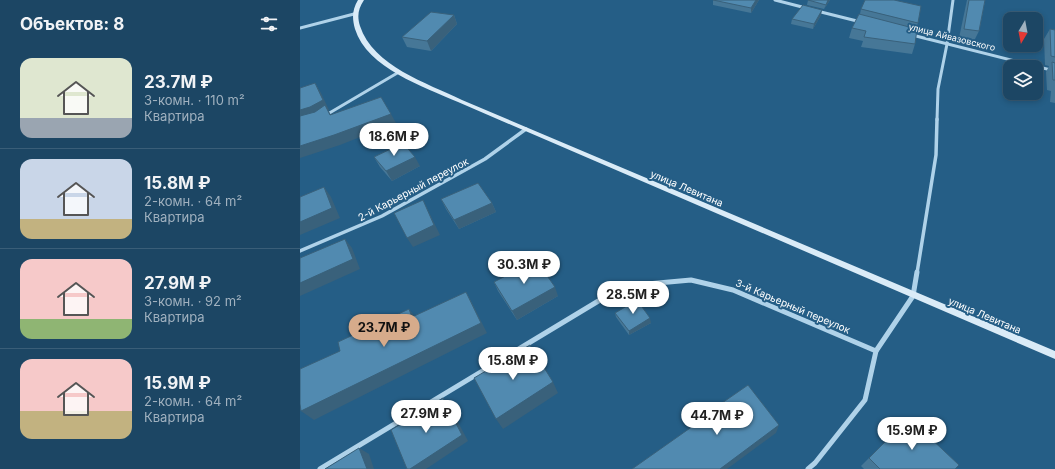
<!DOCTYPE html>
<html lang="ru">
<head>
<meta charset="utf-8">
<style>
  :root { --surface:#1c4664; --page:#254d6a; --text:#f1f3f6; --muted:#a0b1bf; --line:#3a5e78; --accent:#d6ab8b }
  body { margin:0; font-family:Inter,sans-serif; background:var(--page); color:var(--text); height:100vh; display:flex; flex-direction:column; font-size:15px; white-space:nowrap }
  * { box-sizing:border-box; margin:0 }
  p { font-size:13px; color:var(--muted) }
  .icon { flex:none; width:22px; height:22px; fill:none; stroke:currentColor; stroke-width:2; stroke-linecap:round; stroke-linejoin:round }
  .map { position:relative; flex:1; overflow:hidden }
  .side { display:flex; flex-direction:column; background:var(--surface); width:300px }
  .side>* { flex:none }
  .needle { width:26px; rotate:190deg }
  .tools { position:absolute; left:703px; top:12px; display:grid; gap:8px }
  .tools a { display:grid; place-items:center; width:40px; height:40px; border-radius:8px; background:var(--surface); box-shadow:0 2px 6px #0003,0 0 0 1px var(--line); font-size:20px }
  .price { position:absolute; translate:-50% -34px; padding:0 9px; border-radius:14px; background:#fff; color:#222; font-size:13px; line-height:26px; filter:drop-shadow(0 1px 2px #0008) }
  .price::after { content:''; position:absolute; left:50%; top:24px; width:12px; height:9px; margin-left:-6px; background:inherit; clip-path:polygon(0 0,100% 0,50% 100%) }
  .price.current { background:var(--accent); color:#111 }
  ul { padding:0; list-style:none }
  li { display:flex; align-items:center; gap:12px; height:100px; padding:0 20px }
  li+li { border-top:1px solid var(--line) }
  li span { display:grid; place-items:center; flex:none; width:112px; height:80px; border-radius:12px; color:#555 }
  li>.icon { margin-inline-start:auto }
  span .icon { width:48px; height:48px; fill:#fffc; stroke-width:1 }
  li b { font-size:17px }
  h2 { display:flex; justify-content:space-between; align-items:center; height:48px; padding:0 20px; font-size:17px }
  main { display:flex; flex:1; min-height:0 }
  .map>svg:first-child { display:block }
</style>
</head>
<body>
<main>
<section class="side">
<h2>Объектов: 8<svg class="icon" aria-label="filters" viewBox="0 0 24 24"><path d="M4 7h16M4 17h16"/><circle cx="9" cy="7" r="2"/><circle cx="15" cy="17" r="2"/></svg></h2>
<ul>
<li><span style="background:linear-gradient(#dfe7d0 75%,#9aa5b1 0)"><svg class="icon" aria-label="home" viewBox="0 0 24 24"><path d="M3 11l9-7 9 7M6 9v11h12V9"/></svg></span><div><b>23.7M ₽</b><p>3-комн. · 110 m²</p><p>Квартира</p></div></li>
<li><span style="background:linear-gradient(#c9d6e8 75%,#c2b280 0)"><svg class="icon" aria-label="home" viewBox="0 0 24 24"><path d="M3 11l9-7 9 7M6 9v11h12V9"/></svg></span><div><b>15.8M ₽</b><p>2-комн. · 64 m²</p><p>Квартира</p></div></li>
<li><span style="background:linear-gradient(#f6c9c9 75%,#8fb573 0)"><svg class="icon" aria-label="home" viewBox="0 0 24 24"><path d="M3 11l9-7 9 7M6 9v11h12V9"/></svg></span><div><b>27.9M ₽</b><p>3-комн. · 92 m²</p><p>Квартира</p></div></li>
<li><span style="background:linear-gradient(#f6c9c9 65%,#c2b280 0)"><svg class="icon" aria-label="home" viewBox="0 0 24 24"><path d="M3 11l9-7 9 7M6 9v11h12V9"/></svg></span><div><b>15.9M ₽</b><p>2-комн. · 64 m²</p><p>Квартира</p></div></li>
</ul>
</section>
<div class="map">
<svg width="755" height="469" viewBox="0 0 755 469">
  <rect width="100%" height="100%" fill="#255e86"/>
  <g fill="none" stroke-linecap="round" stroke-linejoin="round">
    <!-- minor-far2 -->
    <g stroke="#afd2e9" stroke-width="3">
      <path d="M475,0L506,8"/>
      <path d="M517,11L561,22"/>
      <path d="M0,28L54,14"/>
      <path d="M612,35L755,71"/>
      <path d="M26,115L99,72"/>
      <path d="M637,120L638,89L647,44L653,0"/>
    </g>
    <!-- minor-far1 -->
    <g stroke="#afd2e9" stroke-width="3.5">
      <path d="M0,251L82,216L185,159L226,129"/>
      <path d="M617,273L636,155L637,119"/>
    </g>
    <!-- minor -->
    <g stroke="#afd2e9" stroke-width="5">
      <path d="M20,469L305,297L347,284L391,280L433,290L576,351"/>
      <path d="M508,469L515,463L565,400L576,351L613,296L617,272"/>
    </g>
    <!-- secondary -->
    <path fill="#daebf7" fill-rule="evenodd" d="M58,0H64C58,9 57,16 60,26C73,66 127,83 162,100L755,351V359L158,102C124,87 67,68 55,29C52,18 52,10 58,0Z"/>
  </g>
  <!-- wall -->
  <g fill="#467797">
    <path d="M413,0H459L451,13L413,5Z"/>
    <path d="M508,0H530L524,9L507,5Z"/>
    <path d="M667,0H685L679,31L674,41L659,38Z"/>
    <path d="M561,9L618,23L616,28L615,44L612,54L561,47L563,41L549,38L552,28L560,14Z"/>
    <path d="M154,15L157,24L131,51L107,47L102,37Z"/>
    <path d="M521,15L513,29L491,24L492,19Z"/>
    <path d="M750,29L755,30V103L750,102L751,91L747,90L746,72L749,66L745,65L744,39Z"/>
    <path d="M74,157L120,166L92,181L80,167Z"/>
    <path d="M141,199L192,203L196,212L159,229L146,209Z"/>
    <path d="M194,282L258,296L217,320L198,291Z"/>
    <path d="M315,313L351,323L329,335L316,317Z"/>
    <path d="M569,458L655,469H564L561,466Z"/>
  </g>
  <!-- shaded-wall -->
  <g fill="#39617b">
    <path d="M456,0H459L451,13V8Z"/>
    <path d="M528,0H530L524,9L526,5Z"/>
    <path d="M522,10L521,15L513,29L514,24Z"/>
    <path d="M154,15L157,24L131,51L127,41Z"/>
    <path d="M15,83L21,93L29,110H28L31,115L0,123V110Z"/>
    <path d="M91,114L96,123L40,145L0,158V146Z"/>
    <path d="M115,157L120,166L92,181L86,171Z"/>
    <path d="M24,187L31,197L40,218L0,235V222Z"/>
    <path d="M123,200L140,235L113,247L107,238Z"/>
    <path d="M192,203L196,212L159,229L154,220Z"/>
    <path d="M45,239L52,248L60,269L0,296V283Z"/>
    <path d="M255,287L258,296L217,320L212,311Z"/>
    <path d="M166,292L172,303L187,333L14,420L1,411Z"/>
    <path d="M109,309L117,319L112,317Z"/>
    <path d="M350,318L351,323L329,335V331Z"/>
    <path d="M253,382L258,393L203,429L196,419Z"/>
    <path d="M143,398L149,405L168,441L126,469H110Z"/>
    <path d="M479,425L476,433L427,469H420Z"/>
    <path d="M59,448L69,454L74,469H67Z"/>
  </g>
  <!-- building -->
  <g fill="#518ab0" stroke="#39617b">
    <path d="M413,0H456L451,8Z"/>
    <path d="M508,0H528L526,5Z"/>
    <path d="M565,0H594L621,6L618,23L561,9Z"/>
    <path d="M669,0H685L679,31L664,29Z"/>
    <path d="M503,5L522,10L514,24L492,19Z"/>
    <path d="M131,12L154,15L127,41L102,37Z"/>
    <path d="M559,14L617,29L615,44L564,37L566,31L552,28Z"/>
    <path d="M750,29L755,30V57L751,56Z"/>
    <path d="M752,62L755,63V80H753Z"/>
    <path d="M15,83L23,100L10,107L0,110V88Z"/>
    <path d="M81,97L91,114L34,135L0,146V116L15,112L25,105L30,115Z"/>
    <path d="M103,143L115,157L86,171L74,157Z"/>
    <path d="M178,183L192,203L154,220L141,199Z"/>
    <path d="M24,187L32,208L0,222V197Z"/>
    <path d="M123,200L134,225L107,238L94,213Z"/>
    <path d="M45,239L53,259L0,283V258Z"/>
    <path d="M236,260L255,287L212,311L194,282Z"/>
    <path d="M166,292L181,323L1,411L0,404V369L40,351L38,342L109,309L112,317Z"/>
    <path d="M337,300L350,318L329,331L315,313Z"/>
    <path d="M230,345L253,382L196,419L174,378Z"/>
    <path d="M448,385L479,425L420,469H332L410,414L409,412Z"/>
    <path d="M143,398L162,435L110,469H107L91,430Z"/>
    <path d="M609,418L659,465L655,469H580L569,458Z"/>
    <path d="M59,448L67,469H25Z"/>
  </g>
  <g text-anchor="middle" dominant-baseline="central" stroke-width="4" stroke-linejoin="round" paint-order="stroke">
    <!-- far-street labels -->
    <g font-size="9" fill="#fff" stroke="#255e86">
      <text transform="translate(652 37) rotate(14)">улица Айвазовского</text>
    </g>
    <!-- street labels -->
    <g font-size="10" fill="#fff" stroke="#255e86">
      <text transform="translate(387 188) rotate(23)">улица Левитана</text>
      <text transform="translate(113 189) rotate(-28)">2-й Карьерный переулок</text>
      <text transform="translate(493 306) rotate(23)">3-й Карьерный переулок</text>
      <text transform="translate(685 315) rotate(23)">улица Левитана</text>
    </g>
  </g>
</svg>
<div class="tools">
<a><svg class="needle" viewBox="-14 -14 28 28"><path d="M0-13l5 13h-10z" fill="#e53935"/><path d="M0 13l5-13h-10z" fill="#a0b1bf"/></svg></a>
<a><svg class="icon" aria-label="layers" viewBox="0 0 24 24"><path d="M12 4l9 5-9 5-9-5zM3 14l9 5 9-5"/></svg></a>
</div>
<b class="price" style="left:94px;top:157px">18.6M ₽</b>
<b class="price" style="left:224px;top:285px">30.3M ₽</b>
<b class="price" style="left:333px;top:315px">28.5M ₽</b>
<b class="price current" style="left:84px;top:348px">23.7M ₽</b>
<b class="price" style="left:213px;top:381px">15.8M ₽</b>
<b class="price" style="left:126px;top:434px">27.9M ₽</b>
<b class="price" style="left:417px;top:436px">44.7M ₽</b>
<b class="price" style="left:612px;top:451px">15.9M ₽</b>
</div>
</main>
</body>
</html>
